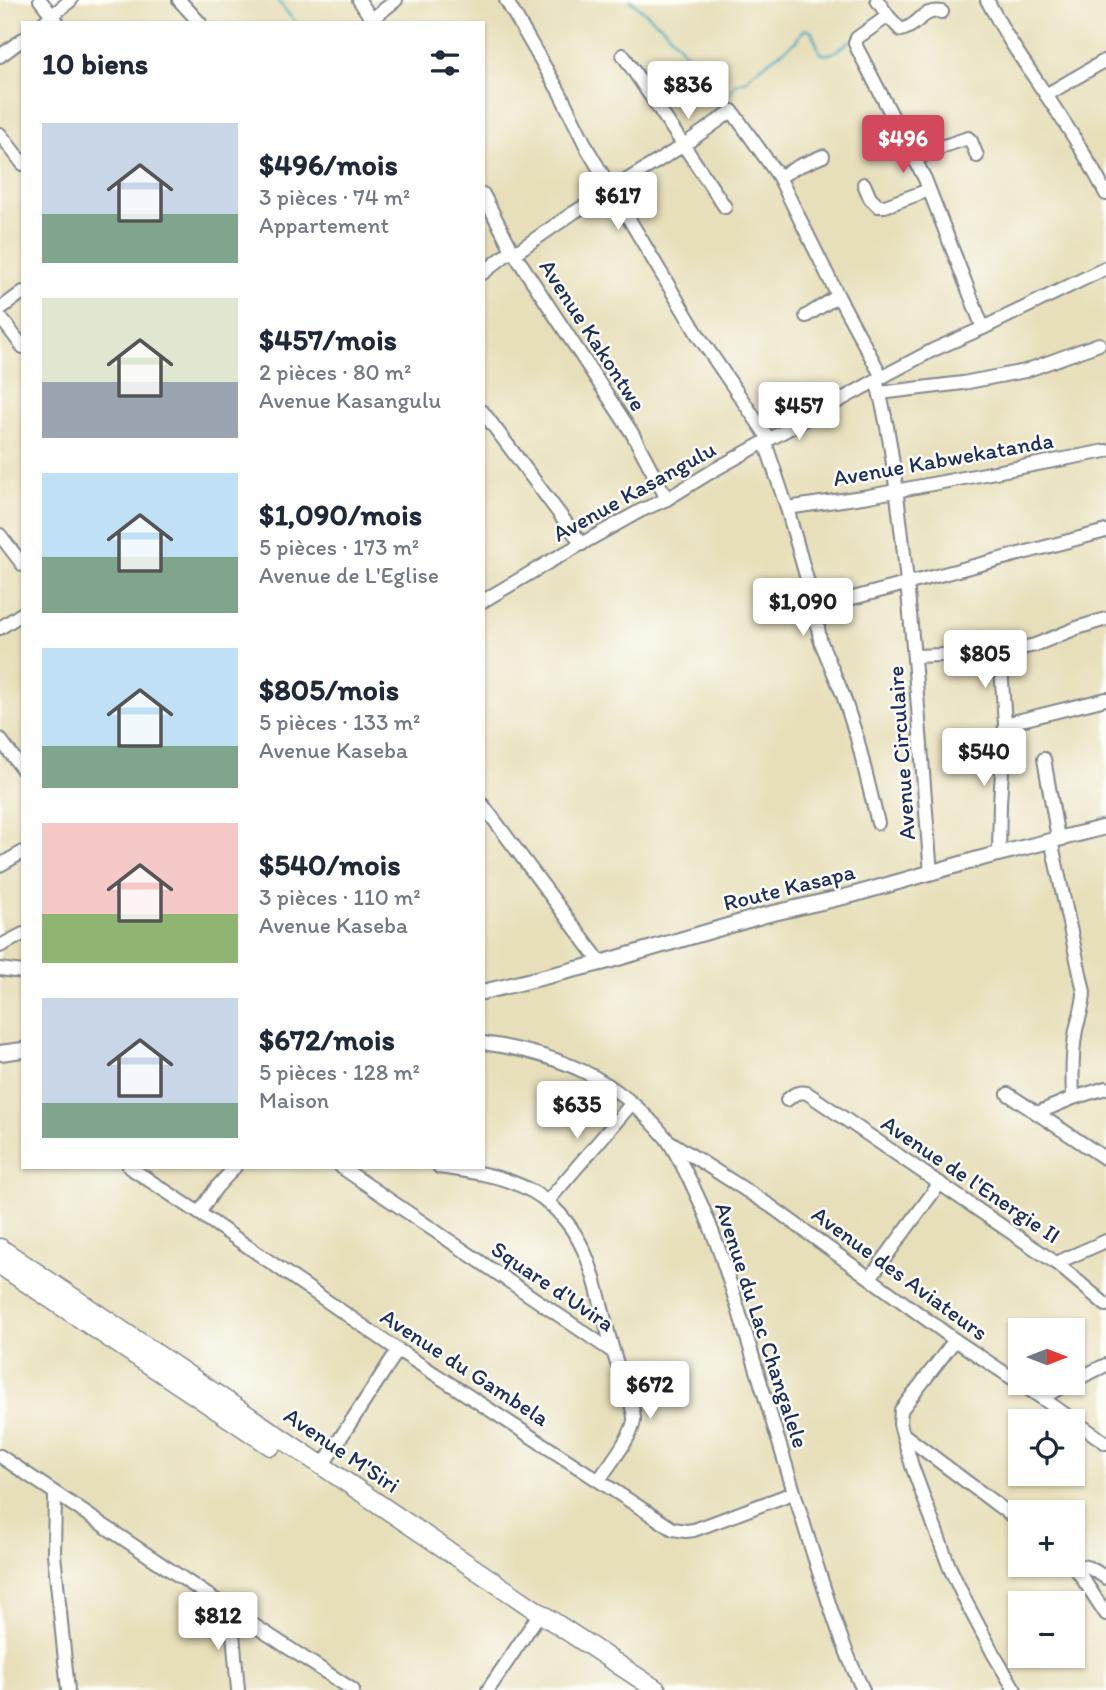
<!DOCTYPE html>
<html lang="fr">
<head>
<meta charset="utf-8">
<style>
  :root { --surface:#fff; --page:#f2f2f3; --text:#1f2937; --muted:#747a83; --accent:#d1495b }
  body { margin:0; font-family:Itim,sans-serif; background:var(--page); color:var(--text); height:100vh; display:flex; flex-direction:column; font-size:26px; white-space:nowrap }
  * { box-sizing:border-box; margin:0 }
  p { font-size:23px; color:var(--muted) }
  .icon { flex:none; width:38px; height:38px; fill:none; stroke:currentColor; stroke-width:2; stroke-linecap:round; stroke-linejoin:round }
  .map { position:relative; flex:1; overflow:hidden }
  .details { position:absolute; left:21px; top:21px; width:464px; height:1148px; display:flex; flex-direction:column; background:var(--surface); border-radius:0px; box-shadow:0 2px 5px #0004 }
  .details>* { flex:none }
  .needle { width:46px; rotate:90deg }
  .tools { position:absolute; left:1008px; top:1318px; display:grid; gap:14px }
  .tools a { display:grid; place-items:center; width:77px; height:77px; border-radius:0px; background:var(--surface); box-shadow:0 2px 5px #0004; font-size:35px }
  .price { position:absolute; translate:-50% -60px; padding:0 16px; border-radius:7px; background:#fff; color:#222; font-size:23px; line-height:46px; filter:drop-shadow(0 2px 4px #0008) }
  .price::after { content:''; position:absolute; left:50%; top:42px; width:21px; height:16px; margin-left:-10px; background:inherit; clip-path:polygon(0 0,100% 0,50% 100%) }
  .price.active { background:var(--accent); color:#fff }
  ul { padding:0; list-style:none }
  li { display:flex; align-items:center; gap:21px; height:175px; padding:0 21px }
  li span { display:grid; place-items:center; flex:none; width:196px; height:140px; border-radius:0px; color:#555 }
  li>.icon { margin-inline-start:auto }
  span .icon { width:84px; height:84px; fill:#fffc; stroke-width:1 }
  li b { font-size:30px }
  h2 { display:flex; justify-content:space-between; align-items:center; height:84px; padding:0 21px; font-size:30px }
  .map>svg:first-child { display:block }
</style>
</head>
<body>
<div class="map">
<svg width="1106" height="1690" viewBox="0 0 1106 1690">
  <rect width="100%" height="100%" fill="#fdfcf7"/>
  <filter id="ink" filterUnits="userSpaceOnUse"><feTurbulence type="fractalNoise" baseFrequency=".0143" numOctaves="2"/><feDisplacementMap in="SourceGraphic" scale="14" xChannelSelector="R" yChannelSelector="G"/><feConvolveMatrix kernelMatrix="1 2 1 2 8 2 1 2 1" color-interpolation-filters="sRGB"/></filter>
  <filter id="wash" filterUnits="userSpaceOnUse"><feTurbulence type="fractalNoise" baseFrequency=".00686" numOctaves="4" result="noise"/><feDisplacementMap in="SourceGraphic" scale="28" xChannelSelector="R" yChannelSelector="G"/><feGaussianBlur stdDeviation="1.57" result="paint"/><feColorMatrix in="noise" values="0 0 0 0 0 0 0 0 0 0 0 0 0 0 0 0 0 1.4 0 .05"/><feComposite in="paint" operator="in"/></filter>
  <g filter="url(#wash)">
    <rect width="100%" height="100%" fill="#e7dfb9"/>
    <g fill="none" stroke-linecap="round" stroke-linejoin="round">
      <!-- stream -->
      <g stroke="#44a9c4" stroke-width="2.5">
        <path d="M277,0L296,23"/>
        <path d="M630,0L664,28L700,70L719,106L723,108C730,96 729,81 746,81L751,74L795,42L801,33L806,29L812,32L820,53C832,58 841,47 851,40"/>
      </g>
    </g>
  </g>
  <g filter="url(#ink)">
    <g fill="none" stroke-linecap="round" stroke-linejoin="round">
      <!-- minor casing -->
      <g stroke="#81878c" stroke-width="16">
        <g id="minor">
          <path d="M40,0L58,23"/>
          <path d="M179,0L200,23"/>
          <path d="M359,0L374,23"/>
          <path d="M506,0L560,93L588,150L698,335L769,439"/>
          <path d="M877,0L888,16L901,30C918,27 922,8 942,12"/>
          <path d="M987,0C996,16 1004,32 1014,47C1046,96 1080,142 1106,194"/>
          <path d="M888,16L857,38L855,43L857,48L925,179L983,328"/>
          <path d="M43,23L71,0"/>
          <path d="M367,23L396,0"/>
          <path d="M623,55L725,207"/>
          <path d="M0,56L23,39"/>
          <path d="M1046,95L1106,60"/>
          <path d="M0,134L23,164"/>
          <path d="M914,160L944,146L968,138L971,141L977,156"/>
          <path d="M779,177L799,166L823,156"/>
          <path d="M864,184L870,198L878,206H885L929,190"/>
          <path d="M483,194L512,250L632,433L667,499"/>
          <path d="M515,253L573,213L684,145L732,111L779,177L838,296L882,377"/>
          <path d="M483,273L512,250"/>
          <path d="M0,309L23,292"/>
          <path d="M806,316L838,296"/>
          <path d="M0,317L23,347"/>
          <path d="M876,380C890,428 895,479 901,528C915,642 921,758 931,873"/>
          <path d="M880,393L963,383L1025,371L1099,344"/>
          <path d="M483,412L582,544"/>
          <path d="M765,442L787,508L815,608L820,640L843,695L857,738L878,823"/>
          <path d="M787,508L869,496L1106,451"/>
          <path d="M0,535L23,565"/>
          <path d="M483,601L549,562L640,511L667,499L714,470L882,377L933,350L983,328L1106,268"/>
          <path d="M815,608L1106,531"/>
          <path d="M0,628L23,613"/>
          <path d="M914,656L1000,653L1035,645L1077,628L1106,619"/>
          <path d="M1005,724L1106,699"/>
          <path d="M0,739L23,770"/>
          <path d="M1044,759L1058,838"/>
          <path d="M483,805L601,963"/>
          <path d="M1051,840L1084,992C1084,1005 1079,1017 1076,1030C1072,1052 1072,1076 1073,1098"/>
          <path d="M999,854L1000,803L1005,724L1000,653"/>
          <path d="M0,865L23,852"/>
          <path d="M0,946L23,934"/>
          <path d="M0,969L23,972"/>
          <path d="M483,1043C559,1054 616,1077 666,1138C672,1146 677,1156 682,1165C710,1216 727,1272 744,1328C765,1399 787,1470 809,1541C825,1591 840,1642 863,1690"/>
          <path d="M1008,1094L1106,1159"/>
          <path d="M787,1100C794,1094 798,1091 807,1093L1056,1263L1106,1305"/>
          <path d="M1037,1113L1073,1098L1106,1088"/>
          <path d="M669,1141L772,1207L955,1340L1042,1398L1106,1443"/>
          <path d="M129,1167L199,1213L398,1350L673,1529L686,1531L694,1530L793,1493"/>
          <path d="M341,1167L613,1352"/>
          <path d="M439,1167C474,1172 511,1176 541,1197C595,1237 596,1296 614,1354C618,1369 635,1407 634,1420C633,1436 608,1466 599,1480"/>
          <path d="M547,1202L632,1103"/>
          <path d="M199,1213L216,1188L235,1167"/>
          <path d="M1056,1263L1106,1241"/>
          <path d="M870,1278L940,1183"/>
          <path d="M955,1340L901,1410L900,1424L912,1466L949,1566L966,1602L994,1655L1015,1690"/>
          <path d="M1073,1381L1106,1365"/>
          <path d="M1042,1398L1070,1382"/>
          <path d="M903,1434L1020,1522"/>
          <path d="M0,1456L197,1588L353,1690"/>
          <path d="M322,1466L398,1350"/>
          <path d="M55,1494L54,1554L68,1690"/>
          <path d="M1073,1564L1106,1614"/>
          <path d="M1074,1566C1087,1564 1095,1571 1106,1578"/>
          <path d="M231,1611L238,1690"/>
          <path d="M488,1690L540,1613"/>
        </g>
      </g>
      <!-- major casing -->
      <g stroke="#81878c" stroke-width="18">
        <g id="major">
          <path d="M483,992L601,963L765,915L852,895L982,858L1106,827"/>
          <path d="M0,1053L23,1050"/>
        </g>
      </g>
      <!-- highway casing -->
      <g stroke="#81878c" stroke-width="21">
        <g id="highway">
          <path d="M0,1248L540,1613L657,1690"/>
          <path d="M0,1265L271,1446"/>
        </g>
      </g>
      <!-- minor -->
      <use href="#minor" stroke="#fff" stroke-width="12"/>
      <!-- major -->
      <use href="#major" stroke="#fff" stroke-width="14"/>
      <!-- highway -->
      <use href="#highway" stroke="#fff" stroke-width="18"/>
    </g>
  </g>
  <g text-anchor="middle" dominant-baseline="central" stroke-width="5" stroke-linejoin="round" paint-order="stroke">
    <!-- street labels -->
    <g font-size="23" fill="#1b2f5e" stroke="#fdfcf7">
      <text transform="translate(593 335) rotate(57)">Avenue Kakontwe</text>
      <text transform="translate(943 459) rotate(-10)">Avenue Kabwekatanda</text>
      <text transform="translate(634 491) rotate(-29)">Avenue Kasangulu</text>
      <text transform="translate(901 753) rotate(-94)">Avenue Circulaire</text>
      <text transform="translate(789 887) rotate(-14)">Route Kasapa</text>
      <text transform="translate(971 1179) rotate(34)">Avenue de l'Energie II</text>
      <text transform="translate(900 1273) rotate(36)">Avenue des Aviateurs</text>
      <text transform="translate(553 1286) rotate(34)">Square d'Uvira</text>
      <text transform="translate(762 1325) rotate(72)">Avenue du Lac Changalele</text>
      <text transform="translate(465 1367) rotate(33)">Avenue du Gambela</text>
      <text transform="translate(342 1450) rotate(34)">Avenue M'Siri</text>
    </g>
  </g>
</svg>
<div class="tools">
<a><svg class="needle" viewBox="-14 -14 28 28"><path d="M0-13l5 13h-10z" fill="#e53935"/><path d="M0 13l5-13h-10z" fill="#747a83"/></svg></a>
<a><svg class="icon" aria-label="locate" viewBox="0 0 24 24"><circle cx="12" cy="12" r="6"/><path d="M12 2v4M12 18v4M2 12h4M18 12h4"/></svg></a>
<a>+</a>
<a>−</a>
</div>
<b class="price" style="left:688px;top:121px">$836</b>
<b class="price active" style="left:903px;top:175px">$496</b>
<b class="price" style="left:618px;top:232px">$617</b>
<b class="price" style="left:799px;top:442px">$457</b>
<b class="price" style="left:803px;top:638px">$1,090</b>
<b class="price" style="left:985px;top:690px">$805</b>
<b class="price" style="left:984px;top:788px">$540</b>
<b class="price" style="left:577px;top:1141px">$635</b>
<b class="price" style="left:650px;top:1421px">$672</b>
<b class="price" style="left:218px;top:1652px">$812</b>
<section class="details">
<h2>10 biens<svg class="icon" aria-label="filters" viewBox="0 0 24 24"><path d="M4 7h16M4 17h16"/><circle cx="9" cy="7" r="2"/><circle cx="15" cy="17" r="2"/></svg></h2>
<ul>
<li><span style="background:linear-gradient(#c9d6e8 65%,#7fa58c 0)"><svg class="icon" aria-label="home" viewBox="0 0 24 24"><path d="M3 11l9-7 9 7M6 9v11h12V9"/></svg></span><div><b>$496/mois</b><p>3 pièces · 74 m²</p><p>Appartement</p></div></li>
<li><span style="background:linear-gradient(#dfe7d0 60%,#9aa5b1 0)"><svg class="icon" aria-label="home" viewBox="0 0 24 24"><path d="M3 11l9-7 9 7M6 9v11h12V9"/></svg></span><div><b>$457/mois</b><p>2 pièces · 80 m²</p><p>Avenue Kasangulu</p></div></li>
<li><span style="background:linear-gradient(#bfe0f5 60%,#7fa58c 0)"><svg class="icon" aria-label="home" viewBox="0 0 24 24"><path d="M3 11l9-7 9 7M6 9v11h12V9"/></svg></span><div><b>$1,090/mois</b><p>5 pièces · 173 m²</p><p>Avenue de L'Eglise</p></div></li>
<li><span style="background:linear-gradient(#bfe0f5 70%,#7fa58c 0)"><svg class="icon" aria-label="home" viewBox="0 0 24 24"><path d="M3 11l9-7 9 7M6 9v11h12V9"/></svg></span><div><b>$805/mois</b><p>5 pièces · 133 m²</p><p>Avenue Kaseba</p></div></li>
<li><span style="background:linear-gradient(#f6c9c9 65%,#8fb573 0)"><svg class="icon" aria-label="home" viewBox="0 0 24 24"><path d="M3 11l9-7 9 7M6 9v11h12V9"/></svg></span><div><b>$540/mois</b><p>3 pièces · 110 m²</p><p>Avenue Kaseba</p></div></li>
<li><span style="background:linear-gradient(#c9d6e8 75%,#7fa58c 0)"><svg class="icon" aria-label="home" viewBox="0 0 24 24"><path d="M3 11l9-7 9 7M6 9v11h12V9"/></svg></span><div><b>$672/mois</b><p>5 pièces · 128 m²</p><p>Maison</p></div></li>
</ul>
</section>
</div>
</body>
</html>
